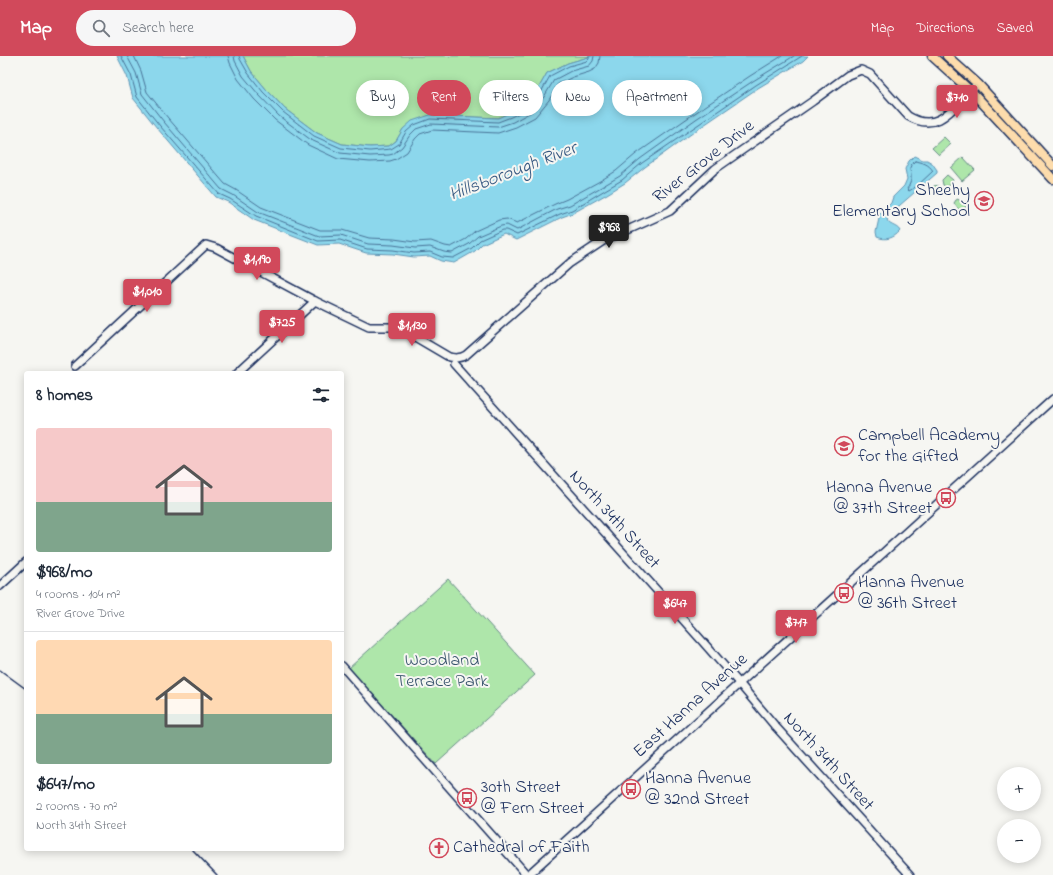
<!DOCTYPE html>
<html lang="en">
<head>
<meta charset="utf-8">
<style>
  :root { --surface:#fff; --page:#f6f6f7; --text:#1f2937; --muted:#747a83; --line:#e0e1e3; --accent:#d1495b }
  body { margin:0; font-family:"Indie Flower",sans-serif; background:var(--page); color:var(--text); height:100vh; display:flex; flex-direction:column; font-size:15px; white-space:nowrap }
  * { box-sizing:border-box; margin:0 }
  p { font-size:13px; color:var(--muted) }
  .icon { flex:none; width:22px; height:22px; fill:none; stroke:currentColor; stroke-width:2; stroke-linecap:round; stroke-linejoin:round }
  .map { position:relative; flex:1; overflow:hidden }
  .panel { position:absolute; left:24px; top:315px; width:320px; height:480px; display:flex; flex-direction:column; background:var(--surface); border-radius:4px; box-shadow:0 2px 10px #0003 }
  .panel>* { flex:none }
  .banner { position:absolute; left:356px; top:24px; width:380px; height:36px; display:flex; gap:8px }
  .buttons { position:absolute; left:997px; top:711px; display:grid; gap:8px }
  .buttons a { display:grid; place-items:center; width:44px; height:44px; border-radius:50%; background:var(--surface); box-shadow:0 2px 10px #0003; font-size:20px }
  .price { position:absolute; translate:-50% -34px; padding:0 9px; border-radius:4px; background:var(--accent); color:#fff; font-size:13px; line-height:26px; filter:drop-shadow(0 1px 2px #0008) }
  .price::after { content:''; position:absolute; left:50%; top:24px; width:12px; height:9px; margin-left:-6px; background:inherit; clip-path:polygon(0 0,100% 0,50% 100%) }
  .price.on { background:#222; color:#fff }
  ul { padding:0; list-style:none }
  li { display:grid; align-content:center; gap:8px; height:212px; padding:0 12px }
  li+li { border-top:1px solid var(--line) }
  li span { display:grid; place-items:center; height:124px; border-radius:4px; color:#555 }
  li>.icon { margin-inline-start:auto }
  span .icon { width:72px; height:72px; fill:#fffc; stroke-width:1 }
  li b { font-size:17px }
  h2 { display:flex; justify-content:space-between; align-items:center; height:48px; padding:0 12px; font-size:17px }
  .pill { padding:0 14px; border-radius:18px; background:var(--surface); box-shadow:0 2px 10px #0003; font-size:14px; line-height:36px }
  .pill.on { background:var(--accent); color:#fff }
  header { display:flex; align-items:center; gap:24px; box-sizing:border-box; height:56px; padding:0 20px; background:var(--accent); color:#fff }
  header strong { font-size:19px }
  nav { display:flex; gap:22px; margin-inline-start:auto; font-size:14px }
  .search { width:280px; height:36px; background:var(--page); display:flex; align-items:center; gap:10px; box-sizing:border-box; padding:0 14px; border-radius:22px; color:var(--muted); font-size:15px }
  .map>svg:first-child { display:block }
</style>
</head>
<body>
<header>
<strong>Map</strong>
<div class="search"><svg class="icon" aria-label="search" viewBox="0 0 24 24"><circle cx="10" cy="10" r="6"/><path d="M15 15l6 6"/></svg>Search here</div>
<nav><a>Map</a><a>Directions</a><a>Saved</a></nav>
</header>
<div class="map">
<svg width="1053" height="819" viewBox="0 0 1053 819">
  <rect width="100%" height="100%" fill="#f6f6f2"/>
  <filter id="ink" filterUnits="userSpaceOnUse"><feTurbulence type="fractalNoise" baseFrequency=".025" numOctaves="2"/><feDisplacementMap in="SourceGraphic" scale="8" xChannelSelector="R" yChannelSelector="G"/><feConvolveMatrix kernelMatrix="1 2 1 2 8 2 1 2 1" color-interpolation-filters="sRGB"/></filter>
  <g filter="url(#ink)">
    <!-- green -->
    <g fill="#aee6aa" stroke="#648a84">
      <path d="M243,0H592L568,7L547,17L537,35L524,50L509,57L498,62L430,59L403,73L396,85L389,90L370,91L342,88L317,77L285,53L266,33L251,15Z"/>
      <path d="M944,81L951,88L939,99L932,92Z"/>
      <path d="M963,101L975,114L962,125L951,112Z"/>
      <path d="M947,119L953,124L950,129L946,131L943,129L942,124Z"/>
      <circle cx="936" cy="134" r="4.5"/>
      <path d="M958,143L960,145H962L966,150L965,153C959,157 957,151 954,147L956,144Z"/>
      <path d="M448,523L535,619L436,708L349,612Z"/>
    </g>
    <!-- water -->
    <g fill="#8cd7ec" stroke="#5f94b3">
      <path d="M117,0H243L251,15L266,33L285,53L317,77L342,88L370,91L389,90L396,85L403,73L412,65L430,59L498,62L509,57L524,50L537,35L547,17L568,7L592,0H808L803,5L758,32L701,71L645,111L625,127L607,138L573,157L562,161L516,184L504,178L482,188L475,195L454,207L441,205L430,200L414,201L393,198L366,197L339,188L318,189L254,164L228,146L216,141L157,72L133,42L127,20Z"/>
      <path d="M914,100L923,104H927L932,107L937,114V117L892,156L887,163C888,170 897,169 900,175C894,182 886,185 877,181L876,176L880,158L891,147L893,141L904,130L907,123L905,113L909,105Z"/>
    </g>
    <g fill="none" stroke-linecap="round" stroke-linejoin="round">
      <!-- shore -->
      <g stroke="#487297" stroke-width="1">
        <path d="M121,0L131,19L137,41L160,70L219,138L230,143L256,160L318,185L340,184L367,193L393,194L414,197L430,196L442,201L453,202L472,192L480,184L502,174H506L517,179L560,158L572,154L605,134L622,124L642,107L756,29L802,0"/>
        <path d="M127,0L136,17L142,38L164,66L221,133L233,139L258,156L319,180L341,179L368,188L393,189L415,192L430,191L444,196L452,197L469,188L478,180L501,170L507,169L517,174L557,153L570,149L603,130L620,120L640,103L696,63L753,25L794,0"/>
        <path d="M134,0L141,15L147,36L168,62L225,128L236,134L261,151L320,174H342L369,182L394,183L415,186L431,185L445,190L451,191L466,183L475,175L499,164L507,163L517,167L555,148L567,143L600,125L616,115L636,98L692,59L750,20L782,0"/>
        <path d="M228,0L230,7L238,23L254,43L275,64L308,89L338,103L370,106L390,105L396,103L407,96L415,83L420,78L432,74L498,77L516,71L535,61L549,44L558,28L573,21L589,16L595,13L599,7L600,0"/>
        <path d="M234,0L235,5L243,20L259,39L279,60L311,84L340,97L370,100L389,99L393,98L402,91L410,79L416,73L431,68L498,71L513,66L531,56L544,41L554,24L571,15L589,10L593,5L594,0"/>
        <path d="M239,0L240,3L248,17L263,36L283,56L314,80L341,92L370,95L391,93L399,88L406,76L414,69L430,63L498,66L511,61L527,53L540,38L550,20L569,10L587,5L589,3V0"/>
        <path d="M915,105C922,106 929,108 933,115L917,130L909,135L907,133C909,130 911,126 911,123C912,115 906,112 915,105Z"/>
      </g>
      <!-- minor casing -->
      <g stroke="#1b2f5e" stroke-width="10">
        <g id="minor">
          <path d="M454,308L703,586L739,627L775,670L910,819"/>
          <path d="M75,310L206,189L216,192L315,245L369,271H398L449,301C455,302 459,303 466,299L570,207L603,185L670,155L715,113L813,45L848,19L861,14L870,18L908,60C941,80 956,46 978,28"/>
          <path d="M237,317L315,245"/>
          <path d="M0,530L26,506"/>
          <path d="M342,610L527,819"/>
          <path d="M528,819L1053,343"/>
        </g>
      </g>
      <!-- major casing -->
      <g stroke="#1b2f5e" stroke-width="11">
        <g id="major">
          <path d="M932,0L975,39L1053,123"/>
          <path d="M947,0L978,28L1053,110"/>
        </g>
      </g>
      <!-- minor -->
      <use href="#minor" stroke="#f6f6f2" stroke-width="7"/>
      <!-- major -->
      <use href="#major" stroke="#fddcac" stroke-width="8"/>
      <!-- rail -->
      <g stroke="#1b2f5e" stroke-width="1.5">
        <path d="M0,614L26,633"/>
        <path d="M192,793L217,819"/>
      </g>
    </g>
  </g>
  <!-- icons -->
  <defs>
    <g id="school-ring" transform="scale(1)"><circle r="9.5" fill="#f6f6f2" stroke="#d1495b" stroke-width="1.5"/><path d="M0-5L7-2L0 1L-7-2ZM-4 1L0 2.5L4 1V4Q0 6-4 4Z" fill="#d1495b"/></g>
    <g id="bus-ring" transform="scale(1)"><circle r="9.5" fill="#f6f6f2" stroke="#d1495b" stroke-width="1.5"/><path d="M-5-6H5V4H4V6H2V4H-2V6H-4V4H-5ZM-3.5-4V0h7V-4ZM-3.5 1.2v1.5H-2V1.2ZM2 1.2v1.5H3.5V1.2Z" fill="#d1495b"/></g>
    <g id="church-ring" transform="scale(1)"><circle r="9.5" fill="#f6f6f2" stroke="#d1495b" stroke-width="1.5"/><path d="M-1.2-6h2.4v3.5h3.3v2.4h-3.3V6h-2.4V-.1h-3.3v-2.4h3.3Z" fill="#d1495b"/></g>
  </defs>
  <g fill-rule="evenodd">
    <use href="#school-ring" x="984" y="145"/>
    <use href="#school-ring" x="844" y="390"/>
    <use href="#bus-ring" x="946" y="442"/>
    <use href="#bus-ring" x="844" y="537"/>
    <use href="#bus-ring" x="631" y="733"/>
    <use href="#bus-ring" x="467" y="742"/>
    <use href="#church-ring" x="439" y="792"/>
  </g>
  <g text-anchor="middle" dominant-baseline="central" stroke-width="4" stroke-linejoin="round" paint-order="stroke">
    <!-- street labels -->
    <g font-size="18" fill="#1b2f5e" stroke="#f6f6f2">
      <text transform="translate(704 106) rotate(-38)">River Grove Drive</text>
      <text transform="translate(614 464) rotate(48)">North 34th Street</text>
      <text transform="translate(691 650) rotate(-42)">East Hanna Avenue</text>
      <text transform="translate(828 706) rotate(48)">North 34th Street</text>
    </g>
    <!-- poi labels -->
    <g font-size="18" fill="#1b2f5e" stroke="#f6f6f2" text-anchor="start">
      <text x="970" y="135" text-anchor="end">Sheehy<tspan x="970" dy="21">Elementary School</tspan></text>
      <text x="858" y="380">Campbell Academy<tspan x="858" dy="21">for the Gifted</tspan></text>
      <text x="932" y="432" text-anchor="end">Hanna Avenue<tspan x="932" dy="21">@ 37th Street</tspan></text>
      <text x="858" y="527">Hanna Avenue<tspan x="858" dy="21">@ 36th Street</tspan></text>
      <text x="645" y="723">Hanna Avenue<tspan x="645" dy="21">@ 32nd Street</tspan></text>
      <text x="481" y="732">30th Street<tspan x="481" dy="21">@ Fern Street</tspan></text>
      <text x="453" y="792">Cathedral of Faith</text>
    </g>
    <!-- park labels -->
    <g font-size="18" fill="#38546d" stroke="#f6f6f2">
      <text x="442" y="605">Woodland<tspan x="442" dy="21">Terrace Park</tspan></text>
    </g>
    <!-- water labels -->
    <g font-size="19" font-style="italic" fill="#375982" stroke="#f6f6f2">
      <text transform="translate(513 116) rotate(-21)">Hillsborough River</text>
    </g>
  </g>
</svg>
<div class="buttons">
<a>+</a>
<a>−</a>
</div>
<b class="price" style="left:957px;top:63px">$710</b>
<b class="price on" style="left:609px;top:193px">$968</b>
<b class="price" style="left:257px;top:225px">$1,190</b>
<b class="price" style="left:147px;top:257px">$1,010</b>
<b class="price" style="left:282px;top:288px">$725</b>
<b class="price" style="left:412px;top:291px">$1,130</b>
<b class="price" style="left:675px;top:569px">$647</b>
<b class="price" style="left:796px;top:588px">$717</b>
<div class="banner">
<a class="pill">Buy</a>
<a class="pill on">Rent</a>
<a class="pill">Filters</a>
<a class="pill">New</a>
<a class="pill">Apartment</a>
</div>
<section class="panel">
<h2>8 homes<svg class="icon" aria-label="filters" viewBox="0 0 24 24"><path d="M4 7h16M4 17h16"/><circle cx="9" cy="7" r="2"/><circle cx="15" cy="17" r="2"/></svg></h2>
<ul>
<li><span style="background:linear-gradient(#f6c9c9 60%,#7fa58c 0)"><svg class="icon" aria-label="home" viewBox="0 0 24 24"><path d="M3 11l9-7 9 7M6 9v11h12V9"/></svg></span><div><b>$968/mo</b><p>4 rooms · 104 m²</p><p>River Grove Drive</p></div></li>
<li><span style="background:linear-gradient(#ffd9b3 60%,#7fa58c 0)"><svg class="icon" aria-label="home" viewBox="0 0 24 24"><path d="M3 11l9-7 9 7M6 9v11h12V9"/></svg></span><div><b>$647/mo</b><p>2 rooms · 70 m²</p><p>North 34th Street</p></div></li>
</ul>
</section>
</div>
</body>
</html>
